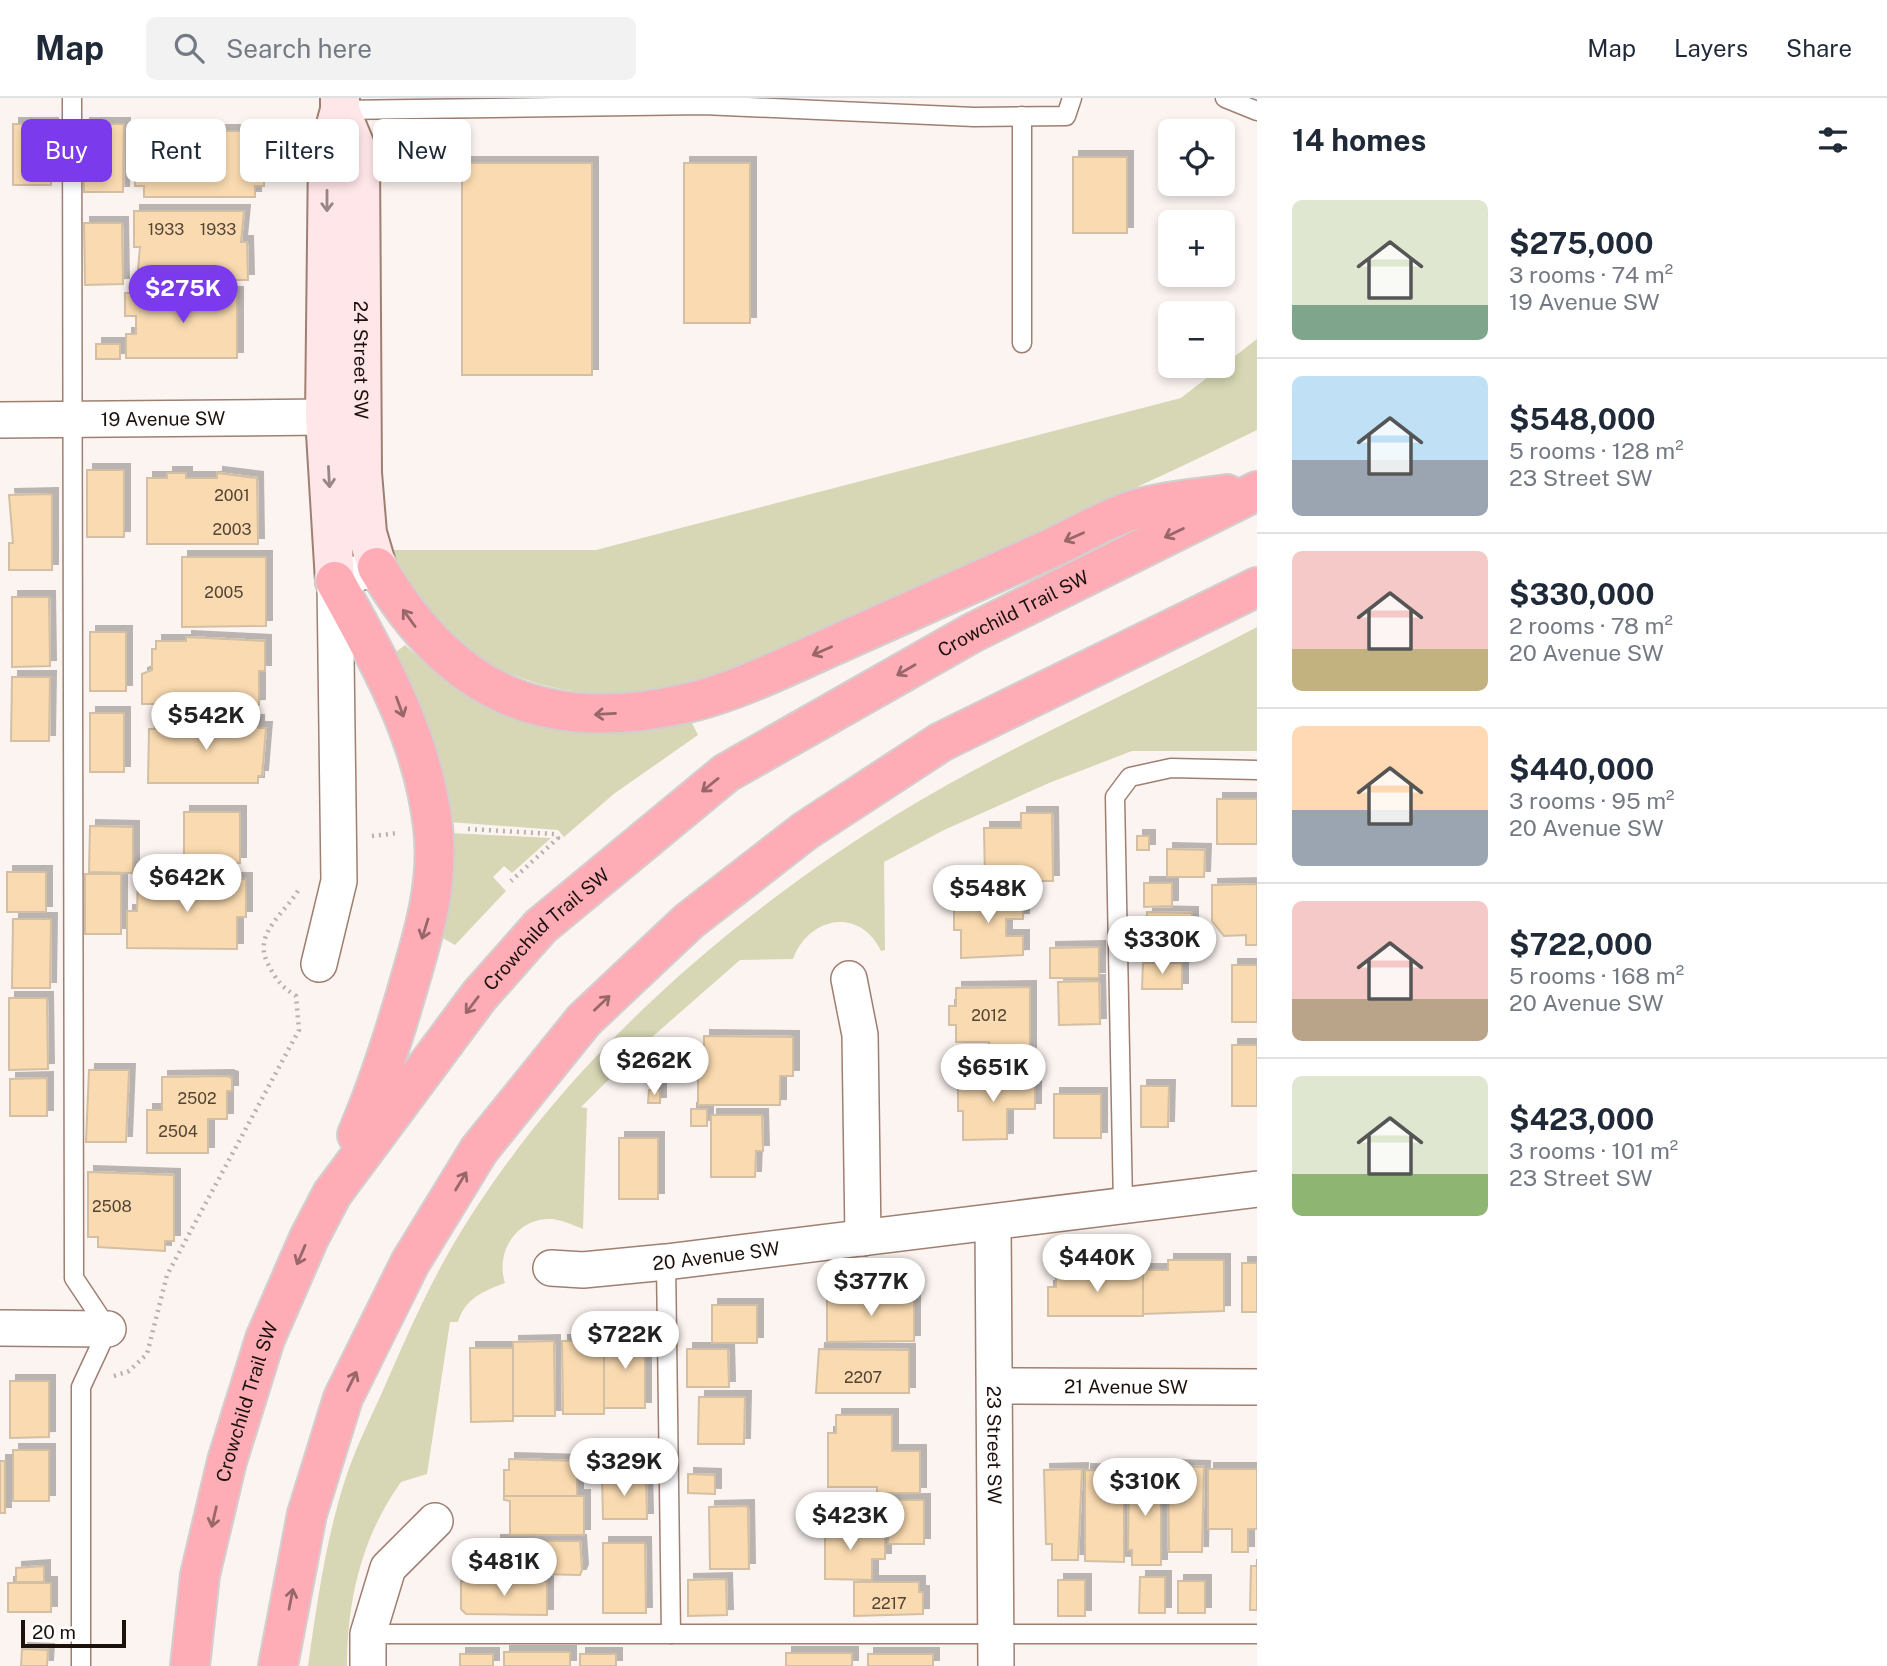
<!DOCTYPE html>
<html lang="en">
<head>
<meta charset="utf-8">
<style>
  :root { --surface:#fff; --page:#f2f2f3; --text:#1f2937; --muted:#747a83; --line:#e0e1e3; --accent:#7c3aed }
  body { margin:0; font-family:"Public Sans",sans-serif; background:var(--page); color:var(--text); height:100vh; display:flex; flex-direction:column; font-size:26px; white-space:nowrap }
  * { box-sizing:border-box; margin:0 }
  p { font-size:23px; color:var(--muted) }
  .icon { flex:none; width:38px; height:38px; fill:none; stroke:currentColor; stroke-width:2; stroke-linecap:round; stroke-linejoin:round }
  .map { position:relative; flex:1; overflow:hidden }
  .drawer { display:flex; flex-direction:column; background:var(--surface); width:630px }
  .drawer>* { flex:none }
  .banner { position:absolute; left:21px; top:21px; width:665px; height:63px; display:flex; gap:14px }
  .buttons { position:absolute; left:1158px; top:21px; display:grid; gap:14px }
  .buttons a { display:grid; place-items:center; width:77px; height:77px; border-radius:10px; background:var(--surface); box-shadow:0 4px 10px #0003; font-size:35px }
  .scale { position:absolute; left:21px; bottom:18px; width:105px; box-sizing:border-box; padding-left:7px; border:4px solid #1d110c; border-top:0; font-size:19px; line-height:24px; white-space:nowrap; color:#1d110c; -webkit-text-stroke:5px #fff; paint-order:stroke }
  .price { position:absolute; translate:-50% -60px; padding:0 16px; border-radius:24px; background:#fff; color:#222; font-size:23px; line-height:46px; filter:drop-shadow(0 2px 4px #0008) }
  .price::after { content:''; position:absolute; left:50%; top:42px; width:21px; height:16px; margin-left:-10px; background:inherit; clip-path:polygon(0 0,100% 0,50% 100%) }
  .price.active { background:var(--accent); color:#fff }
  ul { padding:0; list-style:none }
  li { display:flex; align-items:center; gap:21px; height:175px; padding:0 35px }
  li+li { border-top:2px solid var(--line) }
  li span { display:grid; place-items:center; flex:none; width:196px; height:140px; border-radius:10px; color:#555 }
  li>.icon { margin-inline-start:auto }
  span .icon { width:84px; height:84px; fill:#fffc; stroke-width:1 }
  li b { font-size:30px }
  h2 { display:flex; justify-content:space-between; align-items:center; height:84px; padding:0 35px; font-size:30px }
  .tag { padding:0 24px; border-radius:10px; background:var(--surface); box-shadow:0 4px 10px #0003; font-size:24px; line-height:63px }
  .tag.active { background:var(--accent); color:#fff }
  header { display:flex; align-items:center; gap:42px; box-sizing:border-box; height:98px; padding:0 35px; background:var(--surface); border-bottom:2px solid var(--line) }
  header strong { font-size:33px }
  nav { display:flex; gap:38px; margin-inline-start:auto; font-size:24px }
  .search { width:490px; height:63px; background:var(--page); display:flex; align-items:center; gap:18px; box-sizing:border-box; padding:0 24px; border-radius:10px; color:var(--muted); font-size:26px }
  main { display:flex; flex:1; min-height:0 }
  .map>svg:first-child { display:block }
</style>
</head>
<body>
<header>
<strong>Map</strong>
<div class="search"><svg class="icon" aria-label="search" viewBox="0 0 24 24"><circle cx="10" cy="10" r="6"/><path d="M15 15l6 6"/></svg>Search here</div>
<nav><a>Map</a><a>Layers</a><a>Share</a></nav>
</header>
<main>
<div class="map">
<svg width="1257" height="1568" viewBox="0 0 1257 1568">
  <defs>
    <filter id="shadow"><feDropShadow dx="6" dy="-6" stdDeviation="0" flood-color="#0004"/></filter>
  </defs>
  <rect width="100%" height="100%" fill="#fcf4f1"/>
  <!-- green -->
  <g fill="#d7d7b5">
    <path d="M1257,241V332C1164,378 1068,420 974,463C927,484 880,505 834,527C750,564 660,608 566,592C515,584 462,556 429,517C414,501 403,478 392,459L391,452H596L1181,300Z"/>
    <path d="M1257,529V653H1132L1049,685L944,732L884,764L885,852L881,853C860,809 809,818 793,861L740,862L651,940L581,1009L587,1010L583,1131C573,1127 562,1122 552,1121C517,1119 495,1154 505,1185C484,1193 465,1200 458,1224H450L427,1376L401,1384C362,1438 347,1503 347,1568H308C317,1505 326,1440 346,1379C356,1349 371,1319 384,1290C409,1233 433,1177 467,1124C574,953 742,809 914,706C1024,641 1144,589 1257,529Z"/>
    <path d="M405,547L447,585L469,598L690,621L698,637L615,695L564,739L558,732L449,724L392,557Z"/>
    <path d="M450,735L551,740L512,775L504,768L493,779L506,793L455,847L439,838Z"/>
  </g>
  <!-- building -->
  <g fill="#fadbb1" stroke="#d3bfa3" stroke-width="2" filter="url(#shadow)">
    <path d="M13,26H52L51,87H13Z"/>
    <path d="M84,26H124L123,94H84Z"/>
    <path d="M143,33H254V44H264V88H255V99H144V88H135V44H143Z"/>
    <rect x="1073" y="59" width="54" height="76"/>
    <rect x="462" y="65" width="130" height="212"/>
    <rect x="684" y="65" width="66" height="160"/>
    <path d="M134,113H244L241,144H247L248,182H137L140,149H134Z"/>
    <path d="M84,125H122L123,186L85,187Z"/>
    <path d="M125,195H237V260H126V236H136V218H125Z"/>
    <rect x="96" y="246" width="24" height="15"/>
    <rect x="87" y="372" width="37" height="67"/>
    <path d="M167,375H186V380H217V375L257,380L258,446H147V380H167Z"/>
    <path d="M52,396V472H9V445H13L9,397Z"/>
    <path d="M182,459H266V528L182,529Z"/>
    <path d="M12,499H49L50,568L12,569Z"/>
    <rect x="90" y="534" width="36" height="59"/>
    <path d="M186,539L265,543V573H259V607L182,610V606H142V576L152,572V551H156V543H186Z"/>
    <path d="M12,579H50L49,643H11Z"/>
    <rect x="90" y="615" width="34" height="59"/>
    <path d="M155,623H258V630H266L262,678H258V685H148L149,631H155Z"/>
    <rect x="1217" y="701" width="40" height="45"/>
    <rect x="184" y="714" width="56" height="51"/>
    <path d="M1021,715H1052L1053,783H985L984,730H1021Z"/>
    <path d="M90,728L133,729V775L89,774Z"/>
    <rect x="1137" y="738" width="12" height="14"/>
    <path d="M1167,751L1205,752L1204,779H1167Z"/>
    <rect x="7" y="774" width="39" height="40"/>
    <rect x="85" y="776" width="36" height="60"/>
    <path d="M138,780L246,781V819H237V851L127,850V813H137Z"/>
    <path d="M1144,785H1172V808L1144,809Z"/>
    <path d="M1257,786V847H1246V837L1224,838L1212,823V787Z"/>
    <path d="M954,798H1023V821H1006V838H1023V857L961,860V832H954Z"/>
    <path d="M1147,814L1192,815V857H1146Z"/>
    <path d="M13,821H51L50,890H12Z"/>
    <path d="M1099,849V880H1050V850Z"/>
    <path d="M1143,865H1182V891H1142Z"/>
    <rect x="1232" y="867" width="25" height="57"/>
    <path d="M1099,883L1100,926L1059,927L1058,884Z"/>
    <path d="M1030,889V958L995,959V947H989V944H956V927H949V908H956V890Z"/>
    <path d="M9,900H47L48,971L9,972Z"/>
    <path d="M704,938L793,939V978H780V1007H698V971H704Z"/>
    <rect x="1232" y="947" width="25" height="61"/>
    <path d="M89,972H129L126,1044H86Z"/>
    <path d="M1001,977H1035V1011H1007V1041L963,1042V1013H958V980H1001Z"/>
    <path d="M227,978L232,980V993H227V1021H208V1055H147V1012H162V979Z"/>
    <path d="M47,980V1018H10V981Z"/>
    <path d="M1141,988H1169L1168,1029H1141Z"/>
    <path d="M649,992H660V1005H648Z"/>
    <rect x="1054" y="996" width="47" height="44"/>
    <rect x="691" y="1011" width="16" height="17"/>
    <path d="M711,1017H762L763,1053H756L755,1079H711Z"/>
    <rect x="619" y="1040" width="39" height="61"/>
    <path d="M88,1074L174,1077V1143H165V1153L98,1149V1139H88Z"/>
    <path d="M1168,1162H1224V1213L1143,1216V1172H1168Z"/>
    <rect x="1242" y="1165" width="15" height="49"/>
    <path d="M1081,1172H1143V1218H1048V1189H1056V1175H1081Z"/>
    <path d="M882,1195L914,1198V1243L827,1244V1201H851V1197Z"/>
    <rect x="712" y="1207" width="45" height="38"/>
    <path d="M645,1236V1310H604V1237Z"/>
    <path d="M554,1243L555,1318H513V1244Z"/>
    <path d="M562,1243H604V1316H563Z"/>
    <path d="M470,1250H513V1323L471,1324Z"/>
    <path d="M687,1251H728L729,1289H687Z"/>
    <path d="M819,1251L909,1252V1295H816Z"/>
    <path d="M10,1283H49V1339L10,1340Z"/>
    <path d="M699,1299H745L744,1346H698Z"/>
    <path d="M836,1317H892V1353H920V1395H877V1389H828V1335H836Z"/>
    <rect x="13" y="1352" width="36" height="51"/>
    <path d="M509,1361L577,1363V1398H504V1372H509Z"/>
    <rect x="0" y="1363" width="5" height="52"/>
    <path d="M1168,1368L1204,1369L1202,1454H1169Z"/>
    <path d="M1082,1371L1078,1462H1052V1446H1046L1044,1372Z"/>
    <path d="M1137,1371L1148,1372L1164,1388V1393H1161V1467H1132V1452H1128L1129,1379Z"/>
    <path d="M1208,1371H1257V1431H1248V1454H1232V1431H1208Z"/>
    <path d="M1085,1372L1124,1373V1464L1085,1463Z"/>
    <path d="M688,1376L715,1377V1396L688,1395Z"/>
    <path d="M602,1378H646L647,1421H603Z"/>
    <path d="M504,1398H584V1437H510V1403L504,1402Z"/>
    <path d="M856,1402H924V1446H888V1438H856Z"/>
    <path d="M748,1408L749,1471H710L709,1409Z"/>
    <path d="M825,1423H856V1438H885V1461H872V1482L825,1481Z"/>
    <path d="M495,1443H580L582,1472L580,1477L494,1475Z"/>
    <path d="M603,1445H645L646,1515H603Z"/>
    <path d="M44,1468V1484H16V1470Z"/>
    <path d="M1251,1468H1257V1512H1250Z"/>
    <path d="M1140,1479H1165V1515H1139Z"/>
    <path d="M726,1481L727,1517L688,1518V1482Z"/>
    <rect x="1058" y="1482" width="27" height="36"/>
    <path d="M461,1483H547V1517L466,1516L461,1511Z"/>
    <rect x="1178" y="1483" width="27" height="32"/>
    <path d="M854,1484H919V1494H923V1516L854,1518Z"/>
    <rect x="8" y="1485" width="43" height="29"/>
    <path d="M22,1551L48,1552L47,1568H21Z"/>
    <rect x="504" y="1554" width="66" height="14"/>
    <rect x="786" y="1555" width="66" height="13"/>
    <rect x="460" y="1556" width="33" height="12"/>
    <rect x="580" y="1556" width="36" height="12"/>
    <rect x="868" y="1556" width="65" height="12"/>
  </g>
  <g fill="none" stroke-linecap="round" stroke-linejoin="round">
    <!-- lane casing -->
    <g stroke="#9f7f72" stroke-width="21">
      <g id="lane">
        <path d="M72,0L74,1180L108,1231L81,1289V1568"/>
        <path d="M1225,0L1257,13"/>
        <path d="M340,12L703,7L974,19L1066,18L1072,0"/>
        <path d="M1022,245V18"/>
        <path d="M1123,1107L1115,699L1130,679L1171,670L1257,672"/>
        <path d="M666,1164L671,1536"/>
        <path d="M368,1536H1257"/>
      </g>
    </g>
    <!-- street casing -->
    <g stroke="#9f7f72" stroke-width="38">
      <g id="street">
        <path id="s1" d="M0,322L325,319"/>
        <path d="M319,866L339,783L335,483L377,469"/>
        <path d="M849,881L860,937L863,1140"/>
        <path id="s2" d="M993,1125L996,1568"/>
        <path id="s3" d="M551,1170L583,1172L666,1164L1257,1091"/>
        <path d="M0,1230L108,1231"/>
        <path id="s4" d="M995,1288L1257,1289"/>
        <path d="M368,1568V1536L388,1470L435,1423"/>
      </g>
    </g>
    <!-- secondary casing -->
    <g stroke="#9f7f72" stroke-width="42">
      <g id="secondary">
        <path id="s5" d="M340,12L360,60L362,375L367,435L377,469"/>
        <path d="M335,483L325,319L328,56L340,12V0"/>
      </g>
    </g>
    <!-- highway casing -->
    <g stroke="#d2cfce" stroke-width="42">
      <g id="highway">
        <path d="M377,469C450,595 545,638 687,605C736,594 794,565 839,545C909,514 978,483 1047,452C1078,438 1111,417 1144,409C1170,402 1200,400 1227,396"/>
        <path d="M335,483C378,561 423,639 433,729C440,787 422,841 406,896C392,944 377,990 357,1037"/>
        <path id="s6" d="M190,1568L200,1477L227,1363L265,1241L309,1140L332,1096L479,898L541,828L726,675L972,535L1257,393"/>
        <path d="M278,1568L307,1416L343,1300L410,1165L479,1052L584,922L689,823L805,733L941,644L1257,489"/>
      </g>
    </g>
    <!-- path -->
    <g stroke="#b9afac" stroke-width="4.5" stroke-dasharray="2 5" stroke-linecap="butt">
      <path d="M468,731L554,736L558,740L511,783"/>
      <path d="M372,738L398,735"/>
      <path d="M114,1278L129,1273L147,1256L167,1177L299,932L296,898C282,889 276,882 268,866C252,835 285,816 299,791"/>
    </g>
    <!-- lane -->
    <use href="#lane" stroke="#fff" stroke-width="18"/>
    <!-- street -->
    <use href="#street" stroke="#fff" stroke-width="35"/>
    <!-- secondary -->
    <use href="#secondary" stroke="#ffe6e9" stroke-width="38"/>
    <!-- highway -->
    <use href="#highway" stroke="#feadb7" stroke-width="38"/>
  </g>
  <!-- one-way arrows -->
  <defs><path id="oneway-shaft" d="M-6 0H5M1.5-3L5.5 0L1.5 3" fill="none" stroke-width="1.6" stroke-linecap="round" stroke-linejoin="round" transform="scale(1.75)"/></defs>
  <g stroke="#998686">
    <use href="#oneway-shaft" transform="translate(327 103) rotate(90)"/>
    <use href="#oneway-shaft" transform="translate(329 379) rotate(87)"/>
  </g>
  <g stroke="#99676a">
    <use href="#oneway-shaft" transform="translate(1174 435) rotate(154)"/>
    <use href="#oneway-shaft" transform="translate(1074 439) rotate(156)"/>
    <use href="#oneway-shaft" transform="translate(409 520) rotate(-126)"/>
    <use href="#oneway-shaft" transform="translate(822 553) rotate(156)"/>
    <use href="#oneway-shaft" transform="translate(906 572) rotate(150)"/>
    <use href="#oneway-shaft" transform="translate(400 609) rotate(70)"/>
    <use href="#oneway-shaft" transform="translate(605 616) rotate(177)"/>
    <use href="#oneway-shaft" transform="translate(710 687) rotate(141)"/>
    <use href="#oneway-shaft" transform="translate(425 831) rotate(107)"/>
    <use href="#oneway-shaft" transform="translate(602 905) rotate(-43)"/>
    <use href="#oneway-shaft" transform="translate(472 907) rotate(127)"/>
    <use href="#oneway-shaft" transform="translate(461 1083) rotate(-59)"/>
    <use href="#oneway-shaft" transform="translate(301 1157) rotate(113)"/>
    <use href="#oneway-shaft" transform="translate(352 1283) rotate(-64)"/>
    <use href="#oneway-shaft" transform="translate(214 1419) rotate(103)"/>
    <use href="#oneway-shaft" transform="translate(291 1501) rotate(-79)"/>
  </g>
  <g text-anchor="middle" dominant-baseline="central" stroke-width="7" stroke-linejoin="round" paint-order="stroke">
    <!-- number labels -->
    <g font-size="16" fill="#544435">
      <text x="166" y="131">1933</text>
      <text x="218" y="131">1933</text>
      <text x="232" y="397">2001</text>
      <text x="232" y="431">2003</text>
      <text x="224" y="494">2005</text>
      <text x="989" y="917">2012</text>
      <text x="197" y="1000">2502</text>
      <text x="178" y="1033">2504</text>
      <text x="112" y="1108">2508</text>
      <text x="863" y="1279">2207</text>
      <text x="889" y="1505">2217</text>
    </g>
    <!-- street labels -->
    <g font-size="19" fill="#1d110c" stroke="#fff">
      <text stroke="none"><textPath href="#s5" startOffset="254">24 Street SW</textPath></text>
      <text stroke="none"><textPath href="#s1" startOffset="163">19 Avenue SW</textPath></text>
      <text stroke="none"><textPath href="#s6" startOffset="1405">Crowchild Trail SW</textPath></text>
      <text stroke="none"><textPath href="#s6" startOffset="838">Crowchild Trail SW</textPath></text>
      <text stroke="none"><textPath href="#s3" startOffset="166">20 Avenue SW</textPath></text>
      <text stroke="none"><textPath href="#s4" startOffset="131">21 Avenue SW</textPath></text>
      <text stroke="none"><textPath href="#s6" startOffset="271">Crowchild Trail SW</textPath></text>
      <text stroke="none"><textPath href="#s2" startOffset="222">23 Street SW</textPath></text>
    </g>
  </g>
</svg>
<div class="buttons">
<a><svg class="icon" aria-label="locate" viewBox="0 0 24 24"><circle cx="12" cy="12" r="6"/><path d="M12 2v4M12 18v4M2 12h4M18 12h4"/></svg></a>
<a>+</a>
<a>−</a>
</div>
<div class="scale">20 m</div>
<b class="price active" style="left:183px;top:227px">$275K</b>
<b class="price" style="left:206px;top:654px">$542K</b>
<b class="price" style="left:187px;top:816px">$642K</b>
<b class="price" style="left:988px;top:827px">$548K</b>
<b class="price" style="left:1162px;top:878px">$330K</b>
<b class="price" style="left:654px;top:999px">$262K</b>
<b class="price" style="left:993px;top:1006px">$651K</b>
<b class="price" style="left:1097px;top:1196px">$440K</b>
<b class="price" style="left:871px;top:1220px">$377K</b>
<b class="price" style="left:625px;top:1273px">$722K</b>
<b class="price" style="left:624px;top:1400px">$329K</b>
<b class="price" style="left:1145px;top:1420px">$310K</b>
<b class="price" style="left:850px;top:1454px">$423K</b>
<b class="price" style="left:504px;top:1500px">$481K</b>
<div class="banner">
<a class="tag active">Buy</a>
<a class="tag">Rent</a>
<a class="tag">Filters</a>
<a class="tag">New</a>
</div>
</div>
<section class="drawer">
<h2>14 homes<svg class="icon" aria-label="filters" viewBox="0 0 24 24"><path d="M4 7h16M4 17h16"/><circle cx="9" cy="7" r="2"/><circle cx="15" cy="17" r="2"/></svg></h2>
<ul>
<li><span style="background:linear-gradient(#dfe7d0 75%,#7fa58c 0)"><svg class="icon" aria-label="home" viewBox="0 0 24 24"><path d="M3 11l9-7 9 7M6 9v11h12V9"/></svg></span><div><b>$275,000</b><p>3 rooms · 74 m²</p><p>19 Avenue SW</p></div></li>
<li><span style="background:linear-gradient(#bfe0f5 60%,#9aa5b1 0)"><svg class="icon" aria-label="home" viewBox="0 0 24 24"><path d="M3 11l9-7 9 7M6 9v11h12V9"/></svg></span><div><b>$548,000</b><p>5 rooms · 128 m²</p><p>23 Street SW</p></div></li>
<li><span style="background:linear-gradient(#f6c9c9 70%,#c2b280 0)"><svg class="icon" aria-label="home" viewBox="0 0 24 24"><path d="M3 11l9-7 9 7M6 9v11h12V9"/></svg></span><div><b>$330,000</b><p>2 rooms · 78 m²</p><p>20 Avenue SW</p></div></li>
<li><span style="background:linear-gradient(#ffd9b3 60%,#9aa5b1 0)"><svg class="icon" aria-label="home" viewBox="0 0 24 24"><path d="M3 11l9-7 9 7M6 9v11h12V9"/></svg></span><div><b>$440,000</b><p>3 rooms · 95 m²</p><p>20 Avenue SW</p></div></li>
<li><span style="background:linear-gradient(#f6c9c9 70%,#b9a48a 0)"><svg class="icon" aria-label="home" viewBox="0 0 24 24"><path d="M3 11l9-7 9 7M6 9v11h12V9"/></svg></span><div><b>$722,000</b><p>5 rooms · 168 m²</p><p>20 Avenue SW</p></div></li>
<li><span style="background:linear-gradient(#dfe7d0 70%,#8fb573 0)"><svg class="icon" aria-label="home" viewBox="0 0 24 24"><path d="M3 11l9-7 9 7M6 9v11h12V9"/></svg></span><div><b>$423,000</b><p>3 rooms · 101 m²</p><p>23 Street SW</p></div></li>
</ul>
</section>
</main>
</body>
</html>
